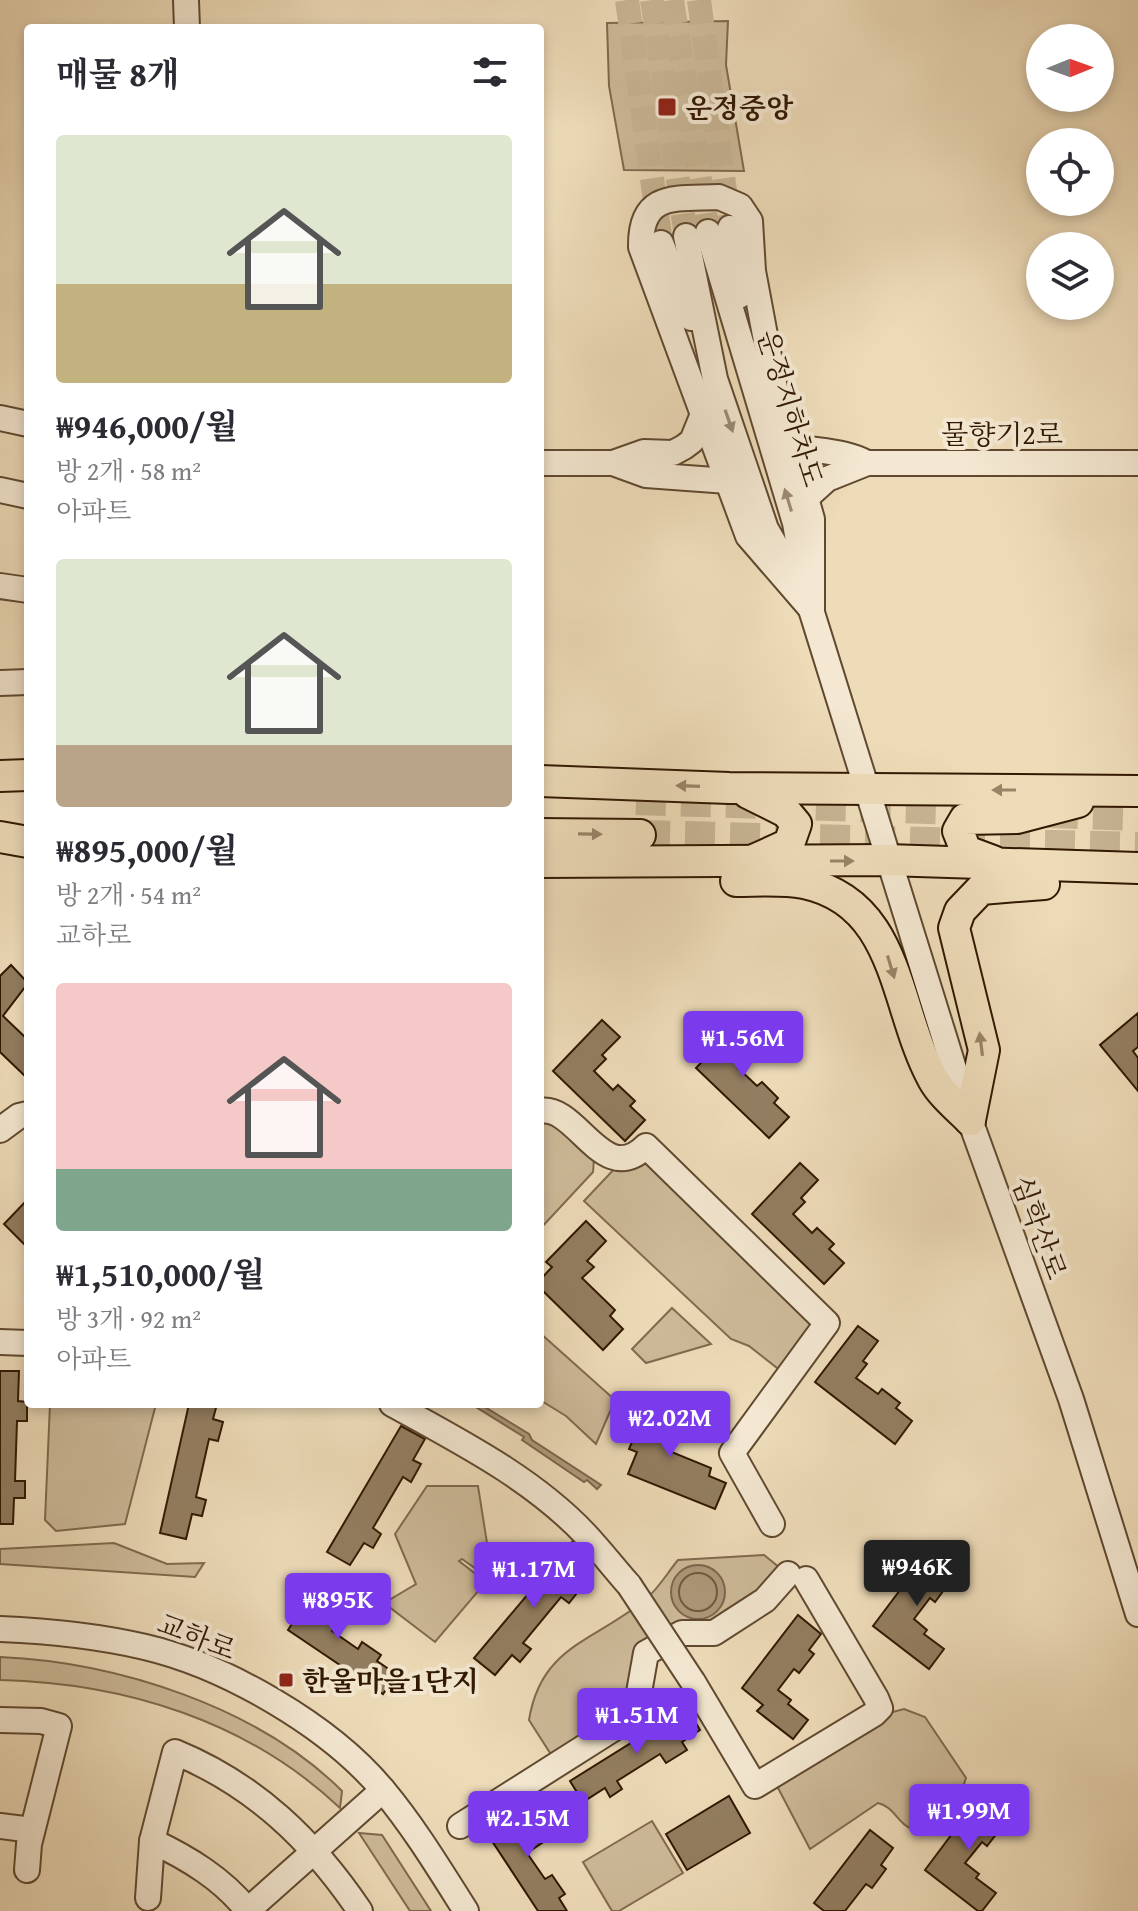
<!DOCTYPE html>
<html lang="ko">
<head>
<meta charset="utf-8">
<style>
  :root { --surface:#fff; --page:#f7f7f7; --text:#2b2b33; --muted:#7c7c81; --accent:#7c3aed }
  body { margin:0; font-family:"Gentium Book Plus","Noto Serif KR",serif; background:var(--page); color:var(--text); height:100vh; display:flex; flex-direction:column; font-size:30px; white-space:nowrap }
  * { box-sizing:border-box; margin:0 }
  p { font-size:26px; color:var(--muted) }
  .icon { flex:none; width:44px; height:44px; fill:none; stroke:currentColor; stroke-width:2; stroke-linecap:round; stroke-linejoin:round }
  .map { position:relative; flex:1; overflow:hidden }
  .panel { position:absolute; left:24px; top:24px; width:520px; height:1384px; display:flex; flex-direction:column; background:var(--surface); border-radius:8px; box-shadow:0 4px 12px #0003 }
  .panel>* { flex:none }
  .needle { width:52px; rotate:89deg }
  .tools { position:absolute; left:1026px; top:24px; display:grid; gap:16px }
  .tools a { display:grid; place-items:center; width:88px; height:88px; border-radius:50%; background:var(--surface); box-shadow:0 4px 12px #0003; font-size:40px }
  .price { position:absolute; translate:-50% -68px; padding:0 18px; border-radius:8px; background:var(--accent); color:#fff; font-size:26px; line-height:52px; filter:drop-shadow(0 2px 4px #0008) }
  .price::after { content:''; position:absolute; left:50%; top:48px; width:24px; height:18px; margin-left:-12px; background:inherit; clip-path:polygon(0 0,100% 0,50% 100%) }
  .price.selected { background:#222; color:#fff }
  ul { padding:0; list-style:none }
  li { display:grid; align-content:center; gap:16px; height:424px; padding:0 32px }
  li span { display:grid; place-items:center; height:248px; border-radius:8px; color:#555 }
  li>.icon { margin-inline-start:auto }
  span .icon { width:144px; height:144px; fill:#fffc; stroke-width:1 }
  li b { font-size:34px }
  h2 { display:flex; justify-content:space-between; align-items:center; height:96px; padding:0 32px; font-size:34px }
  .map>svg:first-child { display:block }
</style>
</head>
<body>
<div class="map">
<svg width="1138" height="1911" viewBox="0 0 1138 1911">
  <rect width="100%" height="100%" fill="#eedcb9"/>
  <filter id="stains"><feTurbulence type="fractalNoise" baseFrequency=".0025" numOctaves="4"/><feColorMatrix values="0 0 0 0 .2 0 0 0 0 .09 0 0 0 0 .02 0 0 0 .5 -.17"/></filter>
  <radialGradient id="worn" r=".72"><stop offset=".6" stop-color="#630" stop-opacity="0"/><stop offset="1" stop-color="#630" stop-opacity=".3"/></radialGradient>
  <!-- green -->
  <g fill="#cebb9a" stroke="#806a4e" stroke-width="2">
    <path d="M728,21L726,65L744,171L624,170L609,86L607,23Z"/>
    <path d="M548,1119L594,1159L593,1172L540,1229V1121Z"/>
    <path d="M649,1163L816,1325L781,1371L749,1346L731,1339L584,1201L618,1165Z"/>
    <path d="M672,1308L711,1344L646,1363L632,1349Z"/>
    <path d="M540,1333L615,1400L596,1444L566,1416L540,1400Z"/>
    <path d="M50,1404H156L125,1524L56,1531L45,1520Z"/>
    <path d="M427,1486H478L493,1581L462,1559L459,1561L486,1582L435,1642L384,1603L416,1584L395,1534Z"/>
    <path d="M114,1543L167,1564L204,1563L195,1577L0,1564V1549Z"/>
    <path d="M764,1555L780,1568L761,1592L712,1624L674,1623L639,1647L629,1707L552,1756L529,1720C541,1645 596,1641 646,1599C658,1589 668,1572 678,1560Z"/>
    <path d="M0,1657C117,1662 258,1707 342,1791L340,1808C248,1721 125,1683 0,1680Z"/>
    <path d="M904,1709L925,1717L966,1778L964,1784L918,1830C899,1829 896,1807 878,1803L810,1849L777,1786L889,1713Z"/>
    <path d="M652,1821L683,1873L619,1911H612L583,1862Z"/>
    <path d="M359,1833L382,1835L431,1911H410Z"/>
  </g>
  <!-- water -->
  <g fill="#ae997b" stroke="#7c654b" stroke-width="2">
    <path d="M471,1404H480L529,1434L532,1440L601,1485L597,1489L587,1480L584,1482L522,1440L524,1437Z"/>
    <circle cx="698" cy="1592" r="27"/>
  </g>
  <g fill="none" stroke-linecap="round" stroke-linejoin="round">
    <!-- shore -->
    <circle stroke="#70583e" stroke-width="2" cx="698" cy="1592" r="19"/>
  </g>
  <!-- building -->
  <g fill="#937e61" stroke="#311802" stroke-width="2">
    <path d="M11,965L28,983L3,1016L28,1040V1079L0,1052V976Z"/>
    <path d="M1138,1013V1047L1133,1051L1138,1058V1091L1100,1045Z"/>
    <path d="M745,1017L763,1034L746,1052L750,1055L738,1068L757,1086L762,1082L778,1098L774,1103L789,1117L769,1138L696,1068Z"/>
    <path d="M602,1020L620,1037L602,1055L606,1059L594,1071L613,1090L618,1085L635,1101L630,1106L645,1120L625,1141L553,1071Z"/>
    <path d="M800,1163L818,1180L801,1198L805,1202L793,1214L812,1233L817,1228L834,1244L829,1249L844,1263L824,1284L752,1214Z"/>
    <path d="M28,1199V1248L4,1224Z"/>
    <path d="M586,1221L606,1241L587,1261L594,1267L582,1278L615,1310L610,1316L623,1329L603,1350L540,1288V1280L552,1267L546,1262Z"/>
    <path d="M858,1326L878,1341L863,1361L867,1364L856,1378L878,1394L882,1389L900,1403L896,1408L912,1421L895,1444L815,1382Z"/>
    <path d="M0,1371H19L18,1401L27,1402V1421H17L15,1481H25V1498H14L13,1524H0Z"/>
    <path d="M651,1397L677,1407L667,1433L675,1436L669,1451L711,1468L709,1476L726,1483L715,1509L628,1474L637,1452L629,1449Z"/>
    <path d="M189,1404H217L213,1419L223,1422L218,1441L209,1439L196,1497L206,1500L202,1516L192,1514L186,1539L160,1533Z"/>
    <path d="M401,1426L425,1439L413,1460L421,1464L411,1482L403,1477L373,1528L381,1534L373,1548L364,1543L350,1565L327,1552Z"/>
    <path d="M572,1542L590,1563L574,1582L581,1588L569,1603L561,1597L523,1643L531,1649L520,1662L512,1655L495,1675L474,1658Z"/>
    <path d="M934,1545L956,1563L944,1579L949,1583L935,1602L930,1598L914,1619L927,1630L924,1634L944,1649L929,1669L873,1626Z"/>
    <path d="M320,1582L336,1593L326,1607L341,1617L332,1631L358,1649L362,1642L381,1655L377,1661L396,1674L383,1694L288,1630Z"/>
    <path d="M798,1615L821,1634L809,1650L814,1654L799,1673L794,1669L778,1690L791,1700L788,1704L808,1720L793,1739L757,1711L763,1705L742,1688Z"/>
    <path d="M687,1708L700,1730L682,1742L687,1750L666,1763L660,1754L617,1781L622,1789L610,1797L605,1788L583,1802L570,1781Z"/>
    <path d="M985,1790L1008,1807L996,1824L1001,1828L987,1846L982,1842L965,1863L979,1874L976,1878L996,1893L982,1911H978L925,1870Z"/>
    <path d="M729,1796L750,1833L687,1870L666,1834Z"/>
    <path d="M535,1803L546,1819L532,1828L542,1843L527,1853L545,1879L552,1875L565,1894L559,1898L567,1911H538L488,1835Z"/>
    <path d="M870,1830L893,1848L881,1865L886,1869L872,1888L866,1884L845,1911H824L814,1903Z"/>
  </g>
  <g fill="none" stroke-linecap="round" stroke-linejoin="round">
    <!-- minor-tunnel -->
    <g stroke="#c8b594" stroke-width="24" stroke-dasharray="24 12" stroke-linecap="butt">
      <path d="M627,0L661,243"/>
      <path d="M652,0L686,236"/>
      <path d="M672,0L708,232"/>
      <path d="M699,0L730,228"/>
    </g>
    <!-- major-tunnel -->
    <g stroke="#c8b594" stroke-width="30" stroke-dasharray="30 15" stroke-linecap="butt">
      <path d="M636,800L992,811"/>
      <path d="M1048,813L1138,816"/>
      <path d="M640,835L1138,847"/>
    </g>
    <!-- minor casing -->
    <g stroke="#604930" stroke-width="28">
      <g id="minor">
        <path d="M186,0L187,28"/>
        <path d="M719,197L740,206L750,221L753,271L776,394L812,519V610L748,536L641,247C640,191 676,199 719,197Z"/>
        <path d="M730,228L739,296"/>
        <path d="M708,232L795,523L801,558"/>
        <path d="M686,236L715,379L766,529L809,603L970,1120L1071,1399L1138,1614"/>
        <path d="M661,243L691,318"/>
        <path d="M703,414L692,441L684,447L673,453L644,452L613,463L646,475L728,481"/>
        <path d="M0,418L28,424"/>
        <path d="M791,446C818,452 843,450 867,463L827,479L806,498"/>
        <path d="M540,463H613"/>
        <path d="M867,463H1138"/>
        <path d="M0,490L28,496"/>
        <path d="M0,586L28,590"/>
        <path d="M0,683L28,682"/>
        <path d="M540,1111C577,1104 603,1189 646,1146L827,1323L732,1453L772,1524"/>
        <path d="M0,1130L19,1116L28,1114"/>
        <path d="M0,1342L28,1343"/>
        <path d="M392,1404C459,1441 532,1478 585,1534C600,1550 614,1568 629,1585"/>
        <path d="M0,1629C49,1631 98,1636 145,1647C226,1666 330,1726 383,1790C414,1827 440,1870 466,1911"/>
        <path d="M693,1682L755,1786L874,1714L880,1708L876,1698L806,1579"/>
        <path d="M0,1720L41,1721L59,1726L29,1844L27,1870"/>
        <path d="M0,1826L32,1830"/>
        <path d="M460,1826L635,1715L646,1653L682,1633H714L765,1600L788,1574"/>
        <path d="M152,1841C188,1858 223,1879 248,1911"/>
        <path d="M148,1898L152,1841L175,1752C255,1785 312,1840 360,1911"/>
        <path d="M247,1911L383,1790"/>
      </g>
    </g>
    <!-- major casing -->
    <g stroke="#311802" stroke-width="34">
      <g id="major">
        <path d="M0,776L28,775"/>
        <path d="M540,781L729,788L1138,791"/>
        <path d="M748,793L786,812L796,824L789,844L756,859"/>
        <path d="M540,834L640,835"/>
        <path d="M0,837L28,842"/>
        <path d="M993,861L966,851L958,831L965,819L1017,818L1078,802"/>
        <path d="M540,862L887,860L1138,868"/>
        <path d="M736,881C758,881 783,879 804,883C900,903 894,1008 933,1079C941,1094 958,1108 970,1120"/>
        <path d="M970,1120L984,1050L954,928L960,911L981,889L1044,884"/>
      </g>
    </g>
    <!-- minor -->
    <use href="#minor" stroke="#f4e8d2" stroke-width="24"/>
    <!-- major -->
    <use href="#major" stroke="#eedcb9" stroke-width="30"/>
    <!-- minor-bridge casing -->
    <g stroke="#604930" stroke-width="28" stroke-linecap="butt">
      <path id="minor-bridge" d="M629,1585L693,1682"/>
    </g>
    <!-- minor-bridge -->
    <use href="#minor-bridge" stroke="#f4e8d2" stroke-width="24"/>
  </g>
  <!-- one-way arrows -->
  <defs><path id="oneway-solid" d="M-6-.8H1V-3.2L6.5 0L1 3.2V.8H-6Z" transform="scale(2)"/></defs>
  <g fill="#9c8a74">
    <use href="#oneway-solid" transform="translate(729 421) rotate(71)"/>
    <use href="#oneway-solid" transform="translate(788 500) rotate(-107)"/>
  </g>
  <g fill="#998467">
    <use href="#oneway-solid" transform="translate(688 786) rotate(-178)"/>
    <use href="#oneway-solid" transform="translate(1004 790) rotate(-180)"/>
    <use href="#oneway-solid" transform="translate(590 834) rotate(1)"/>
    <use href="#oneway-solid" transform="translate(842 861)"/>
    <use href="#oneway-solid" transform="translate(891 967) rotate(73)"/>
    <use href="#oneway-solid" transform="translate(981 1044) rotate(-97)"/>
  </g>
  <!-- markers -->
  <g fill="#8f2418" stroke="#f4e8d2" stroke-width="3">
    <rect x="657" y="97" width="20" height="20" rx="4"/>
    <rect x="278" y="1672" width="16" height="16" rx="4"/>
  </g>
  <g text-anchor="middle" dominant-baseline="central" stroke-width="8" stroke-linejoin="round" paint-order="stroke">
    <!-- poi labels -->
    <g font-size="28" font-weight="bold" fill="#311802" stroke="#f4e8d2" text-anchor="start">
      <text x="685" y="107">운정중앙</text>
      <text x="302" y="1680">한울마을1단지</text>
    </g>
    <!-- street labels -->
    <g font-size="28" fill="#311802" stroke="#f4e8d2">
      <text transform="translate(791 408) rotate(73)">운정지하차도</text>
      <text x="1002" y="433">물향기2로</text>
      <text transform="translate(1040 1227) rotate(70)">심학산로</text>
      <text transform="translate(197 1636) rotate(21)">교하로</text>
    </g>
  </g>
  <rect width="100%" height="100%" filter="url(#stains)"/>
  <rect width="100%" height="100%" fill="url(#worn)"/>
</svg>
<div class="tools">
<a><svg class="needle" viewBox="-14 -14 28 28"><path d="M0-13l5 13h-10z" fill="#e53935"/><path d="M0 13l5-13h-10z" fill="#7c7c81"/></svg></a>
<a><svg class="icon" aria-label="locate" viewBox="0 0 24 24"><circle cx="12" cy="12" r="6"/><path d="M12 2v4M12 18v4M2 12h4M18 12h4"/></svg></a>
<a><svg class="icon" aria-label="layers" viewBox="0 0 24 24"><path d="M12 4l9 5-9 5-9-5zM3 14l9 5 9-5"/></svg></a>
</div>
<b class="price" style="left:743px;top:1079px">₩1.56M</b>
<b class="price" style="left:670px;top:1459px">₩2.02M</b>
<b class="price selected" style="left:917px;top:1608px">₩946K</b>
<b class="price" style="left:534px;top:1610px">₩1.17M</b>
<b class="price" style="left:338px;top:1641px">₩895K</b>
<b class="price" style="left:637px;top:1756px">₩1.51M</b>
<b class="price" style="left:969px;top:1852px">₩1.99M</b>
<b class="price" style="left:528px;top:1859px">₩2.15M</b>
<section class="panel">
<h2>매물 8개<svg class="icon" aria-label="filters" viewBox="0 0 24 24"><path d="M4 7h16M4 17h16"/><circle cx="9" cy="7" r="2"/><circle cx="15" cy="17" r="2"/></svg></h2>
<ul>
<li><span style="background:linear-gradient(#dfe7d0 60%,#c2b280 0)"><svg class="icon" aria-label="home" viewBox="0 0 24 24"><path d="M3 11l9-7 9 7M6 9v11h12V9"/></svg></span><div><b>₩946,000/월</b><p>방 2개 · 58 m²</p><p>아파트</p></div></li>
<li><span style="background:linear-gradient(#dfe7d0 75%,#b9a48a 0)"><svg class="icon" aria-label="home" viewBox="0 0 24 24"><path d="M3 11l9-7 9 7M6 9v11h12V9"/></svg></span><div><b>₩895,000/월</b><p>방 2개 · 54 m²</p><p>교하로</p></div></li>
<li><span style="background:linear-gradient(#f6c9c9 75%,#7fa58c 0)"><svg class="icon" aria-label="home" viewBox="0 0 24 24"><path d="M3 11l9-7 9 7M6 9v11h12V9"/></svg></span><div><b>₩1,510,000/월</b><p>방 3개 · 92 m²</p><p>아파트</p></div></li>
</ul>
</section>
</div>
</body>
</html>
